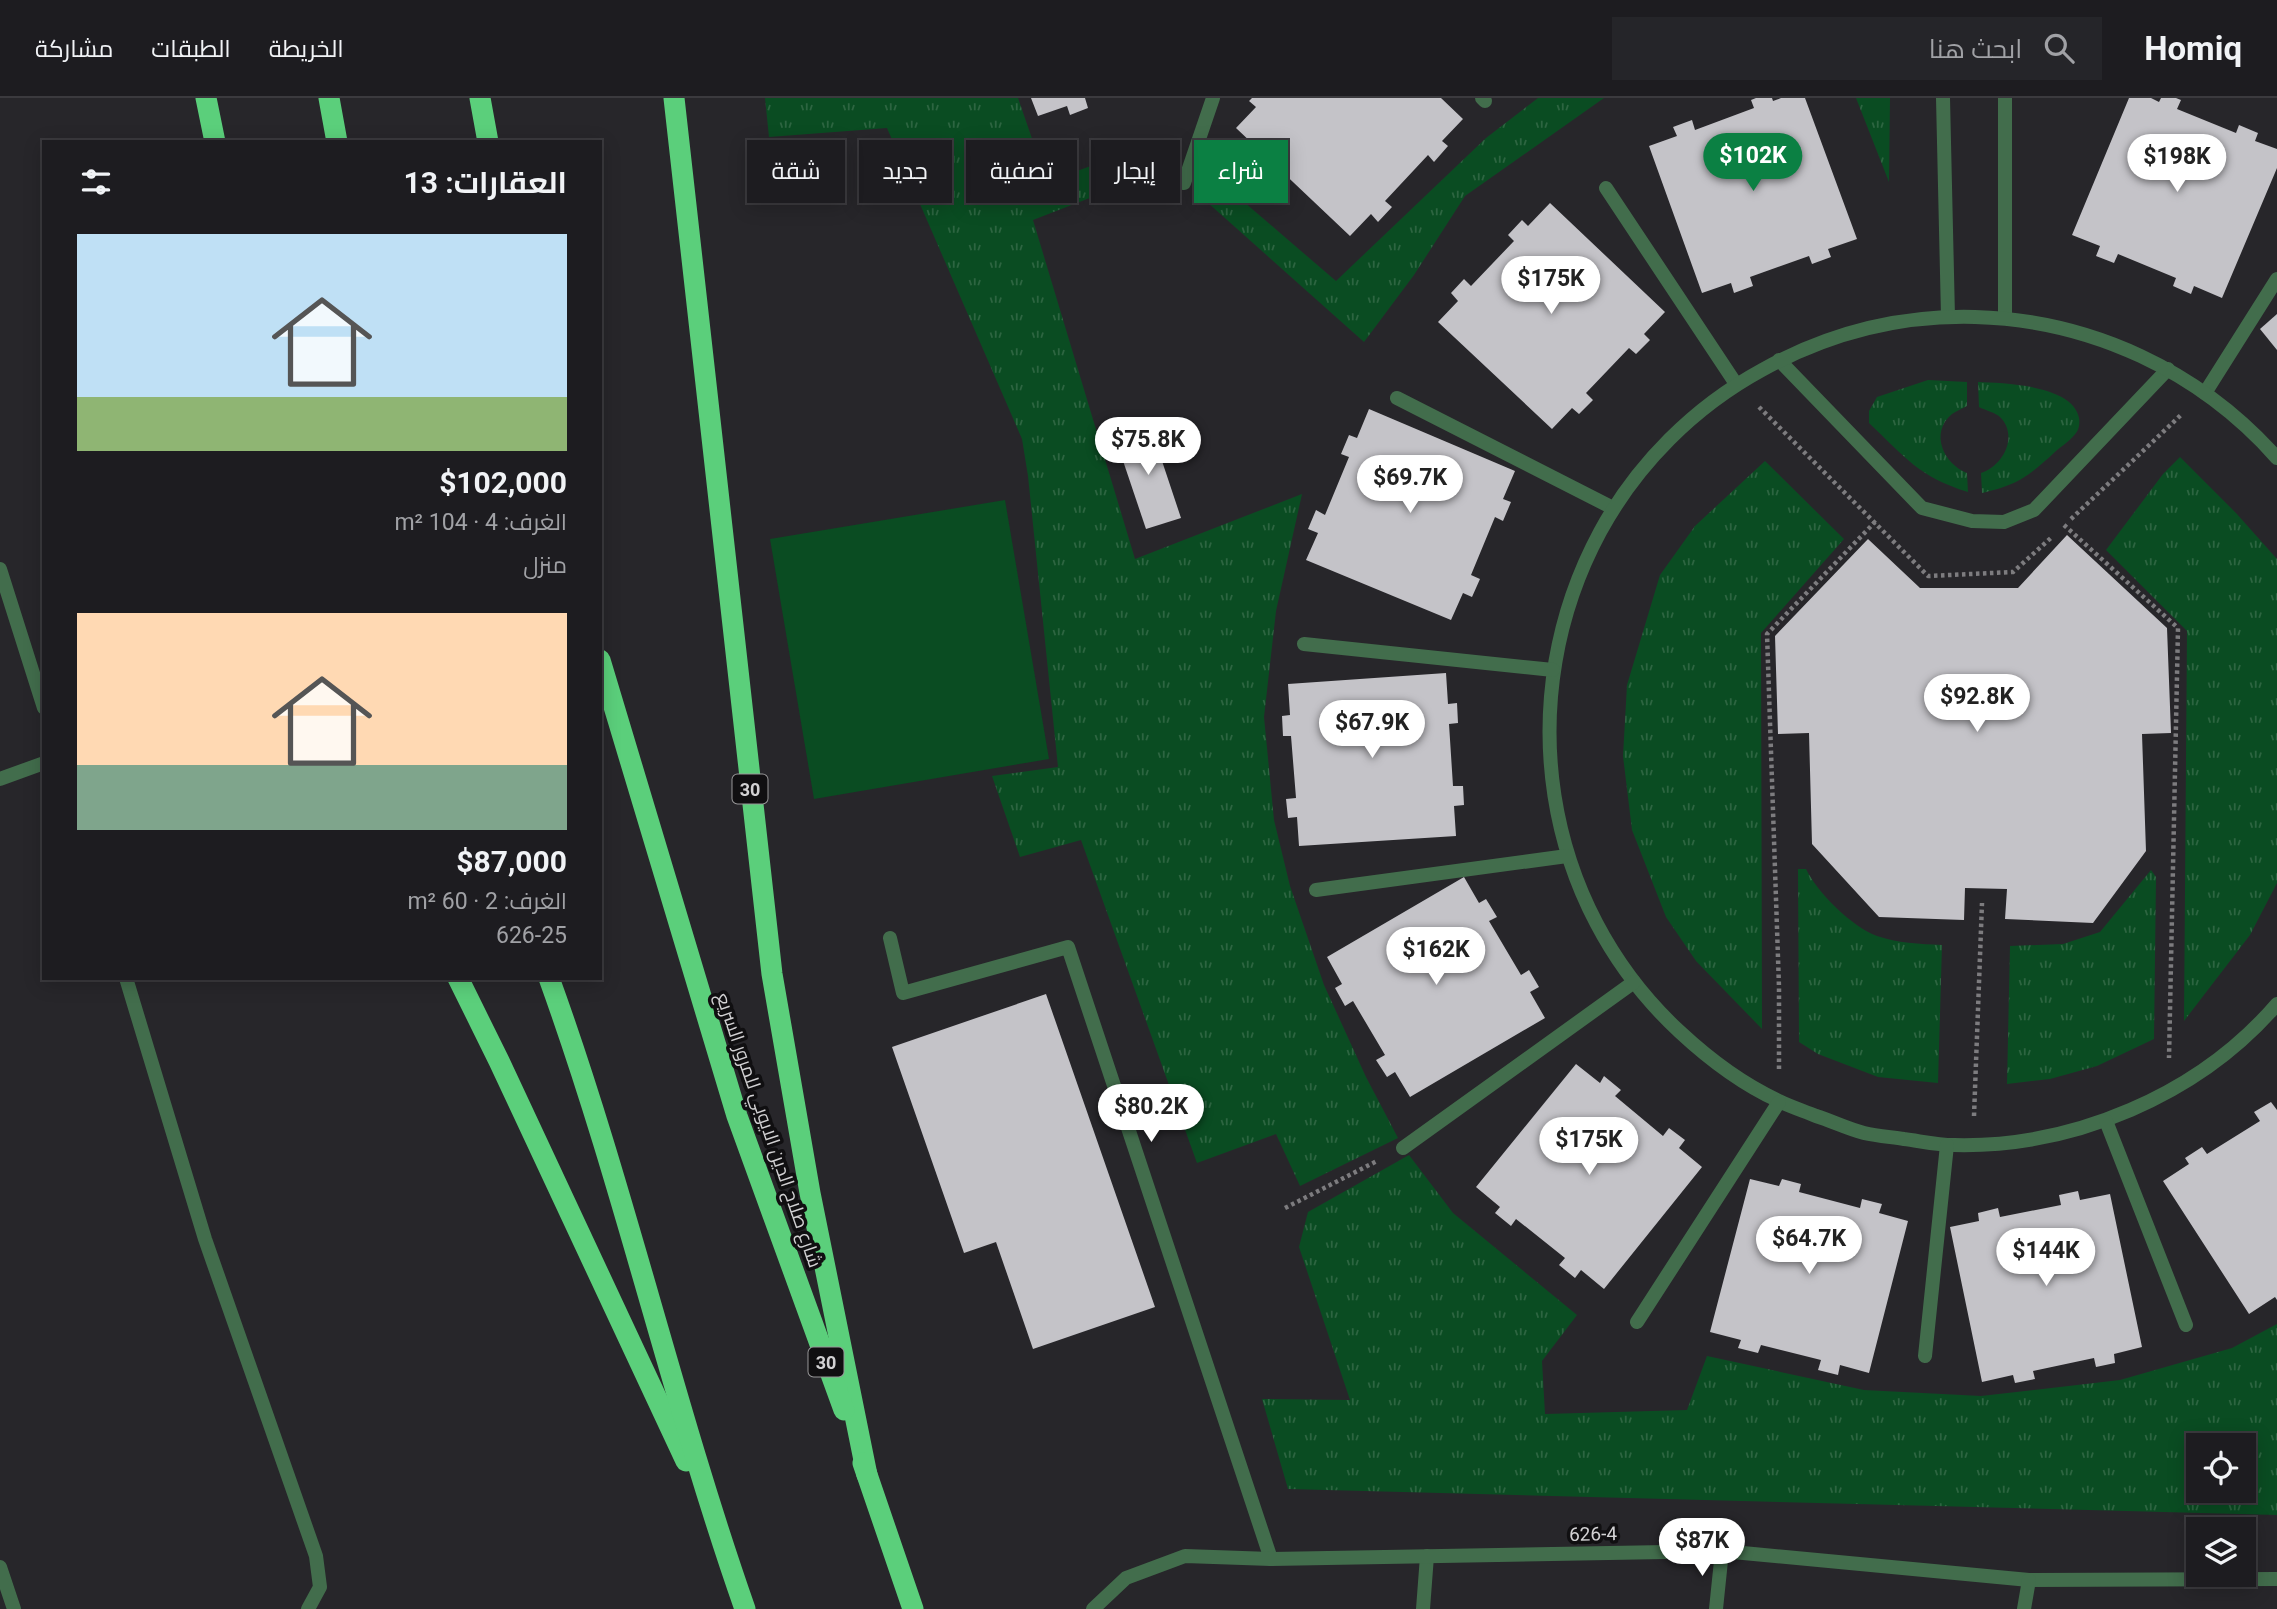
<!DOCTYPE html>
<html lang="ar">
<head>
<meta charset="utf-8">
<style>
  :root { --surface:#1d1c20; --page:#252529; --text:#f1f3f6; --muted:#a0a1a5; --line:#3b3a3e; --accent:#0b8043 }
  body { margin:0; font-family:Roboto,Cairo,sans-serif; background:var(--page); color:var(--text); direction:rtl; height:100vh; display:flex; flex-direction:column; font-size:26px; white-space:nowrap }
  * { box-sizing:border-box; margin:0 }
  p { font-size:23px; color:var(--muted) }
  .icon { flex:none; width:38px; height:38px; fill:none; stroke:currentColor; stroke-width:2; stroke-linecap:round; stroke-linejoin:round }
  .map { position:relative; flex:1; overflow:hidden; direction:ltr }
  .sheet { position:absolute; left:42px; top:42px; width:560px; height:840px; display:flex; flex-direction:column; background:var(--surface); border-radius:0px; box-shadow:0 4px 18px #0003,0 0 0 2px var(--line); direction:rtl }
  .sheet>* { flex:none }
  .top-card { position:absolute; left:623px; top:42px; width:665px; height:63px; direction:rtl; display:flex; gap:14px }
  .tools { position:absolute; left:2186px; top:1335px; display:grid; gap:14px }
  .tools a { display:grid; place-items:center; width:70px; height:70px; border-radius:0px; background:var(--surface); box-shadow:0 4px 18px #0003,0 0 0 2px var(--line); font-size:35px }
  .price { position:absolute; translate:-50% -60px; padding:0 16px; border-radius:24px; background:#fff; color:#222; font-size:23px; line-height:46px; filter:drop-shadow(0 2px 4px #0008) }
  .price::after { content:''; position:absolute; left:50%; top:42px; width:21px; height:16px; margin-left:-10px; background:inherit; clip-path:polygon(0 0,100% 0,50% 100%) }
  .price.on { background:var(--accent); color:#fff }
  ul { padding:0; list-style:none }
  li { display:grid; align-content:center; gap:14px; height:371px; padding:0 35px }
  li span { display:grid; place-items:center; height:217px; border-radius:0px; color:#555 }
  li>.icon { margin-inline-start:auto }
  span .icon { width:126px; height:126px; fill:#fffc; stroke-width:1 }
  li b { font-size:30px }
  h2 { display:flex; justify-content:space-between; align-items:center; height:84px; padding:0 35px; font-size:30px }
  .tag { padding:0 24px; border-radius:0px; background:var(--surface); box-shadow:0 4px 18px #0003,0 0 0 2px var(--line); font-size:24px; line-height:63px }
  .tag.on { background:var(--accent); color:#fff }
  header { display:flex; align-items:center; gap:42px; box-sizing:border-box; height:98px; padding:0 35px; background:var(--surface); border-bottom:2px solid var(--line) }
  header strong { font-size:33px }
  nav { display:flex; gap:38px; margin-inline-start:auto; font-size:24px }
  .search { width:490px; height:63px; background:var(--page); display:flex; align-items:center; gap:18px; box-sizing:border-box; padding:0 24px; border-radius:0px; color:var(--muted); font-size:26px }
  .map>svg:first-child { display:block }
</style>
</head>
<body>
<header>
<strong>Homiq</strong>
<div class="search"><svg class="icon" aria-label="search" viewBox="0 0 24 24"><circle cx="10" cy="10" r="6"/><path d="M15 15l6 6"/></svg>ابحث هنا</div>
<nav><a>الخريطة</a><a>الطبقات</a><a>مشاركة</a></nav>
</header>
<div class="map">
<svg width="2277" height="1511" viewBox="0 0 2277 1511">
  <defs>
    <pattern id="grass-tufts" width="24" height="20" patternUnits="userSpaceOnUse" patternTransform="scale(1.75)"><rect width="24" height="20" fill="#0a4c22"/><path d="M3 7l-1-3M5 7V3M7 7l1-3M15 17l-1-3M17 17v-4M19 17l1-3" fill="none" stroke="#2d6541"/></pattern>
  </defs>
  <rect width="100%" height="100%" fill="#27262a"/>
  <!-- grass -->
  <g fill="url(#grass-tufts)" fill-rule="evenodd">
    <path d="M765,0H1018L1047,84L1159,43L1175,42L1180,51L1167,70L1033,122L1135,461L1302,396L1276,513L1264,619L1274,722L1290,788L1324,887L1366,979L1398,1040L1300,1088L1276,1036L1197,1065L1081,742L1020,759L992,678L1058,669L1028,378L1022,341L887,30L769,39Z"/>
    <path d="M1538,0H1604L1465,98L1414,177L1364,244L1198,96L1196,85L1201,79L1216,80L1336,183L1486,40Z"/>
    <path d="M1856,0H1890L1889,84Z"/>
    <path d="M1928,282L1967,284V308C1962,311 1956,313 1952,316C1929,335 1944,366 1967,375L1968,394C1919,379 1905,359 1869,325V313L1877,299Z"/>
    <path d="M1978,284C2004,285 2073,287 2079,320C2080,325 2079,331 2076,335C2071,342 2062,348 2056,353C2029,378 2018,387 1982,395L1981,375C2003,368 2019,338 2000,319C1996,315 1985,312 1979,309Z"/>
    <path d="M2180,359L2236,415L2277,461V785L2250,837L2184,923L2187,533L2106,452L2163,376Z"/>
    <path d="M1765,363L1844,441L1761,535L1762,931L1696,863L1666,819L1632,732L1623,658L1627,587L1660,477L1695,428Z"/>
    <path d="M1798,771H1806C1817,794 1852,829 1877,838C1897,845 1920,846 1942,847L1938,985L1878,979L1818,956L1799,944Z"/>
    <path d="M2151,772L2156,779L2154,941L2097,968L2050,981L2007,986L2010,848L2063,846L2100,834Z"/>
    <path d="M1409,1057L1453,1115L1577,1217L1542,1263L1545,1316L1687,1312L1707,1258L1864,1292L1981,1298L2120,1282L2232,1250L2277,1226V1417L1288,1391L1262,1301L1350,1302L1299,1149L1308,1114ZM2198,1348H2244V1393H2198Z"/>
  </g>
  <!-- garden -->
  <path fill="#0a4c22" d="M1005,402L1049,661L814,701L770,441Z"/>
  <!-- building -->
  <g fill="#c4c3c8">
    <path d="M1031,0H1085L1088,10L1070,17L1067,8L1038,18Z"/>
    <path d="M1252,0H1441L1463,21L1442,43L1448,48L1434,64L1428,57L1385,103L1392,109L1378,124L1371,116L1350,138L1236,30L1256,9L1249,3Z"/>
    <path d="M1756,0H1772L1773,3L1781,0H1805L1857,141L1828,151L1831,159L1812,166L1809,158L1750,179L1753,188L1734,195L1731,185L1702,195L1649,48L1677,38L1673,29L1692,22L1695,32L1754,10L1751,2Z"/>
    <path d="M2129,0H2151L2159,4L2161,0H2176L2181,2L2177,11L2236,35L2239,27L2258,35L2255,43L2277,51V70L2222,200L2194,188L2191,196L2173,188L2176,180L2118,156L2114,165L2096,158L2100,148L2072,137Z"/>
    <path d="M1550,105L1665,214L1644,236L1650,242L1636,256L1629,250L1586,295L1593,302L1579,316L1572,310L1552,331L1438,224L1458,203L1451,195L1464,181L1471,188L1514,143L1508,137L1522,122L1528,128Z"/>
    <path d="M2277,216V252L2260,231Z"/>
    <path d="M1369,311L1515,373L1503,401L1511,404L1503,423L1495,419L1471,477L1480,481L1472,499L1463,495L1451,522L1306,462L1318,435L1308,431L1316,412L1325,417L1349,359L1341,356L1349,337L1357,340Z"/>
    <path d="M1150,327L1181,420L1146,431L1115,339Z"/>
    <path d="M2067,437L2167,530L2171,635L2142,636L2146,753L2093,825L2005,821L2007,791L1965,790L1964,822L1879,819L1812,746L1809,635L1778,636L1775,538L1868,441L1920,490H2018Z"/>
    <path d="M1446,575L1448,606L1457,605L1458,625L1449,626L1453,688H1463L1464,707L1454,708L1456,738L1299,748L1297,719L1288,720L1286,701L1296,700L1291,638H1283L1282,618L1290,617L1288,586Z"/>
    <path d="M1464,779L1479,805L1486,801L1497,819L1489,823L1521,877L1529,872L1539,889L1530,894L1545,920L1410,999L1395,974L1387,979L1376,962L1385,957L1353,903L1345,908L1335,890L1342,886L1327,859Z"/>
    <path d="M1046,896L1155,1209L1033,1251L996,1144L964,1155L892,949Z"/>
    <path d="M1576,966L1600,985L1604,978L1621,992L1615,998L1663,1038L1669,1030L1685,1042L1679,1050L1702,1069L1604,1191L1581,1172L1575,1180L1559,1167L1565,1160L1516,1121L1511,1128L1495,1115L1500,1109L1476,1089Z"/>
    <path d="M2271,1004L2277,1012V1202L2275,1199L2249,1216L2163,1083L2189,1066L2185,1060L2202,1049L2207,1056L2260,1023L2254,1014Z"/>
    <path d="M1750,1081L1779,1088L1782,1081L1801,1086L1799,1094L1860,1110L1862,1101L1882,1106L1879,1115L1908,1123L1869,1275L1840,1267L1838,1277L1818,1272L1821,1262L1761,1247L1758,1255L1738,1250L1741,1242L1710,1234Z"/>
    <path d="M2078,1093L2080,1102L2110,1096L2142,1249L2114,1256L2115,1265L2096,1269L2094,1260L2033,1273L2035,1281L2015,1285L2013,1277L1982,1284L1950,1129L1979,1123L1978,1115L1998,1110L2000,1119L2061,1107L2059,1097Z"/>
  </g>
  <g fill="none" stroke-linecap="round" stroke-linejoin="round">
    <!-- path -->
    <g stroke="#7d7c7f" stroke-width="4.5" stroke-dasharray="3.5 3.5" stroke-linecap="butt">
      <path d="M1759,309L1928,478L2013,474L2052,439"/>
      <path d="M2071,421L2182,316"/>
      <path d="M2064,427L2178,530L2169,960"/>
      <path d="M1779,971V889L1767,536L1875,424"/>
      <path d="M1974,1018L1982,805"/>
      <path d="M1285,1110L1377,1063"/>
    </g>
    <!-- service -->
    <g stroke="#426d4c" stroke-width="14">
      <path d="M1482,0L1485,3"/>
      <path d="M1943,0L1948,219"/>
      <path d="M2005,0V220"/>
      <path d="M1184,85L1213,0"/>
      <path d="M1606,90L1736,286"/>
      <path d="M1779,262L1922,410L1972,423L2004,424L2034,412L2168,271"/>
      <path d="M2205,295L2277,181"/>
      <path d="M1397,300L1613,410"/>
      <path d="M2277,360C2200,273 2091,222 1975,219C1900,217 1827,236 1762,272C1694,309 1637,366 1600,434C1511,599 1541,806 1680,934C1709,961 1742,986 1779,1003C1791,1009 1804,1013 1816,1018C1832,1023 1848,1031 1864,1035C1877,1038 1891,1039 1904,1041C1920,1043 1937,1047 1954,1047C2073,1050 2199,997 2277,906"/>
      <path d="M0,471L44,610"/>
      <path d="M1304,546L1553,572"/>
      <path d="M0,681L44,665"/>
      <path d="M1316,792L1567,758"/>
      <path d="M126,880L205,1141L316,1458L320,1489L308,1511"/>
      <path d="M2106,1023L2186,1227"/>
      <path d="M1403,1050L1634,884"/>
      <path d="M1637,1224L1779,1004"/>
      <path d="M1925,1258L1947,1047"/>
      <path d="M0,1469L14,1511"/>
      <path d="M1423,1511L1427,1458"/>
    </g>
    <!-- minor -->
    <g stroke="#426d4c" stroke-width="14">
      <path d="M890,840L903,895L1068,849L1271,1461"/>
      <path d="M1093,1511L1126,1480L1185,1458L1271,1461L1722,1453L2029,1482L2277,1481"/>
      <path d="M1716,1511L1722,1453"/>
      <path d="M2024,1511L2029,1482"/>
    </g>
    <!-- motorway -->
    <g stroke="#5bcf7b" stroke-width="21">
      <path d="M206,0L215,44"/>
      <path d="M329,0L337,44"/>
      <path d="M480,0L488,44"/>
      <path d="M674,0L772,876L810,1095L867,1377"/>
      <path d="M600,562L737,1018L844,1312"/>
      <path d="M458,880L499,963L686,1363"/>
      <path d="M549,880C624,1087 672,1303 745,1511"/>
      <path d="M863,1365L913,1511"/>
    </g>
  </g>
  <g text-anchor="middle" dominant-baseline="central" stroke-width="7" stroke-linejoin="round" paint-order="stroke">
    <!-- shield labels -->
    <g fill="#100f11" stroke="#989799" stroke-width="2">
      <rect x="732.5" y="676.5" width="35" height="29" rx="5"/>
      <rect x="808.5" y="1249.5" width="35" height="29" rx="5"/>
    </g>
    <g font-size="18" font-weight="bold" fill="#d2d1d3">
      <text x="750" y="691">30</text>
      <text x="826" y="1264">30</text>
    </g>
    <!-- street labels -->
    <g font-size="19" fill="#d2d1d3" stroke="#100f11">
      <text transform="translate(769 1032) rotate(71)">شارع صلاح الدين الايوبي للمرور السريع</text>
      <text transform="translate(1593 1436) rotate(-1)">626-4</text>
    </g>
  </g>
</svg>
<div class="tools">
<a><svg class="icon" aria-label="locate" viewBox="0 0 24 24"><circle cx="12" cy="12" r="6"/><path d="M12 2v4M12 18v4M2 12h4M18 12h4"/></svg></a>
<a><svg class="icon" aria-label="layers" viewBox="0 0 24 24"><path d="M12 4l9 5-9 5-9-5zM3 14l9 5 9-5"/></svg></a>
</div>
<b class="price on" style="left:1753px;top:95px">$102K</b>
<b class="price" style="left:2177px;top:96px">$198K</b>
<b class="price" style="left:1551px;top:218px">$175K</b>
<b class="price" style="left:1148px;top:379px">$75.8K</b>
<b class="price" style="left:1410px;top:417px">$69.7K</b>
<b class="price" style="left:1977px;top:636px">$92.8K</b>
<b class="price" style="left:1372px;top:662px">$67.9K</b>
<b class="price" style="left:1436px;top:889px">$162K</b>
<b class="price" style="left:1151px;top:1046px">$80.2K</b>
<b class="price" style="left:1589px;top:1079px">$175K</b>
<b class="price" style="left:1809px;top:1178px">$64.7K</b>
<b class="price" style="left:2046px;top:1190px">$144K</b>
<b class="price" style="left:1702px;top:1480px">$87K</b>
<div class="top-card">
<a class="tag on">شراء</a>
<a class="tag">إيجار</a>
<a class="tag">تصفية</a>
<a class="tag">جديد</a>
<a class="tag">شقة</a>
</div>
<section class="sheet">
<h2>العقارات: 13<svg class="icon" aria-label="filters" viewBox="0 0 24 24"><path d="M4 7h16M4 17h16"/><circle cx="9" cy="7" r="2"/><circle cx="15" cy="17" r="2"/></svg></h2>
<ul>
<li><span style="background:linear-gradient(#bfe0f5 75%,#8fb573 0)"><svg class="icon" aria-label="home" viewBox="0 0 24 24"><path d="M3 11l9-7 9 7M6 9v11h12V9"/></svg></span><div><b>$102,000</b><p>الغرف: 4 · 104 m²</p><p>منزل</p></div></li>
<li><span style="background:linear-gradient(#ffd9b3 70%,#7fa58c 0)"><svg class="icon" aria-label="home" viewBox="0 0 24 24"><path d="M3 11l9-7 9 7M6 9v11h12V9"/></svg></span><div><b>$87,000</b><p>الغرف: 2 · 60 m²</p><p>626-25</p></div></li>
</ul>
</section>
</div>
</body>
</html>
